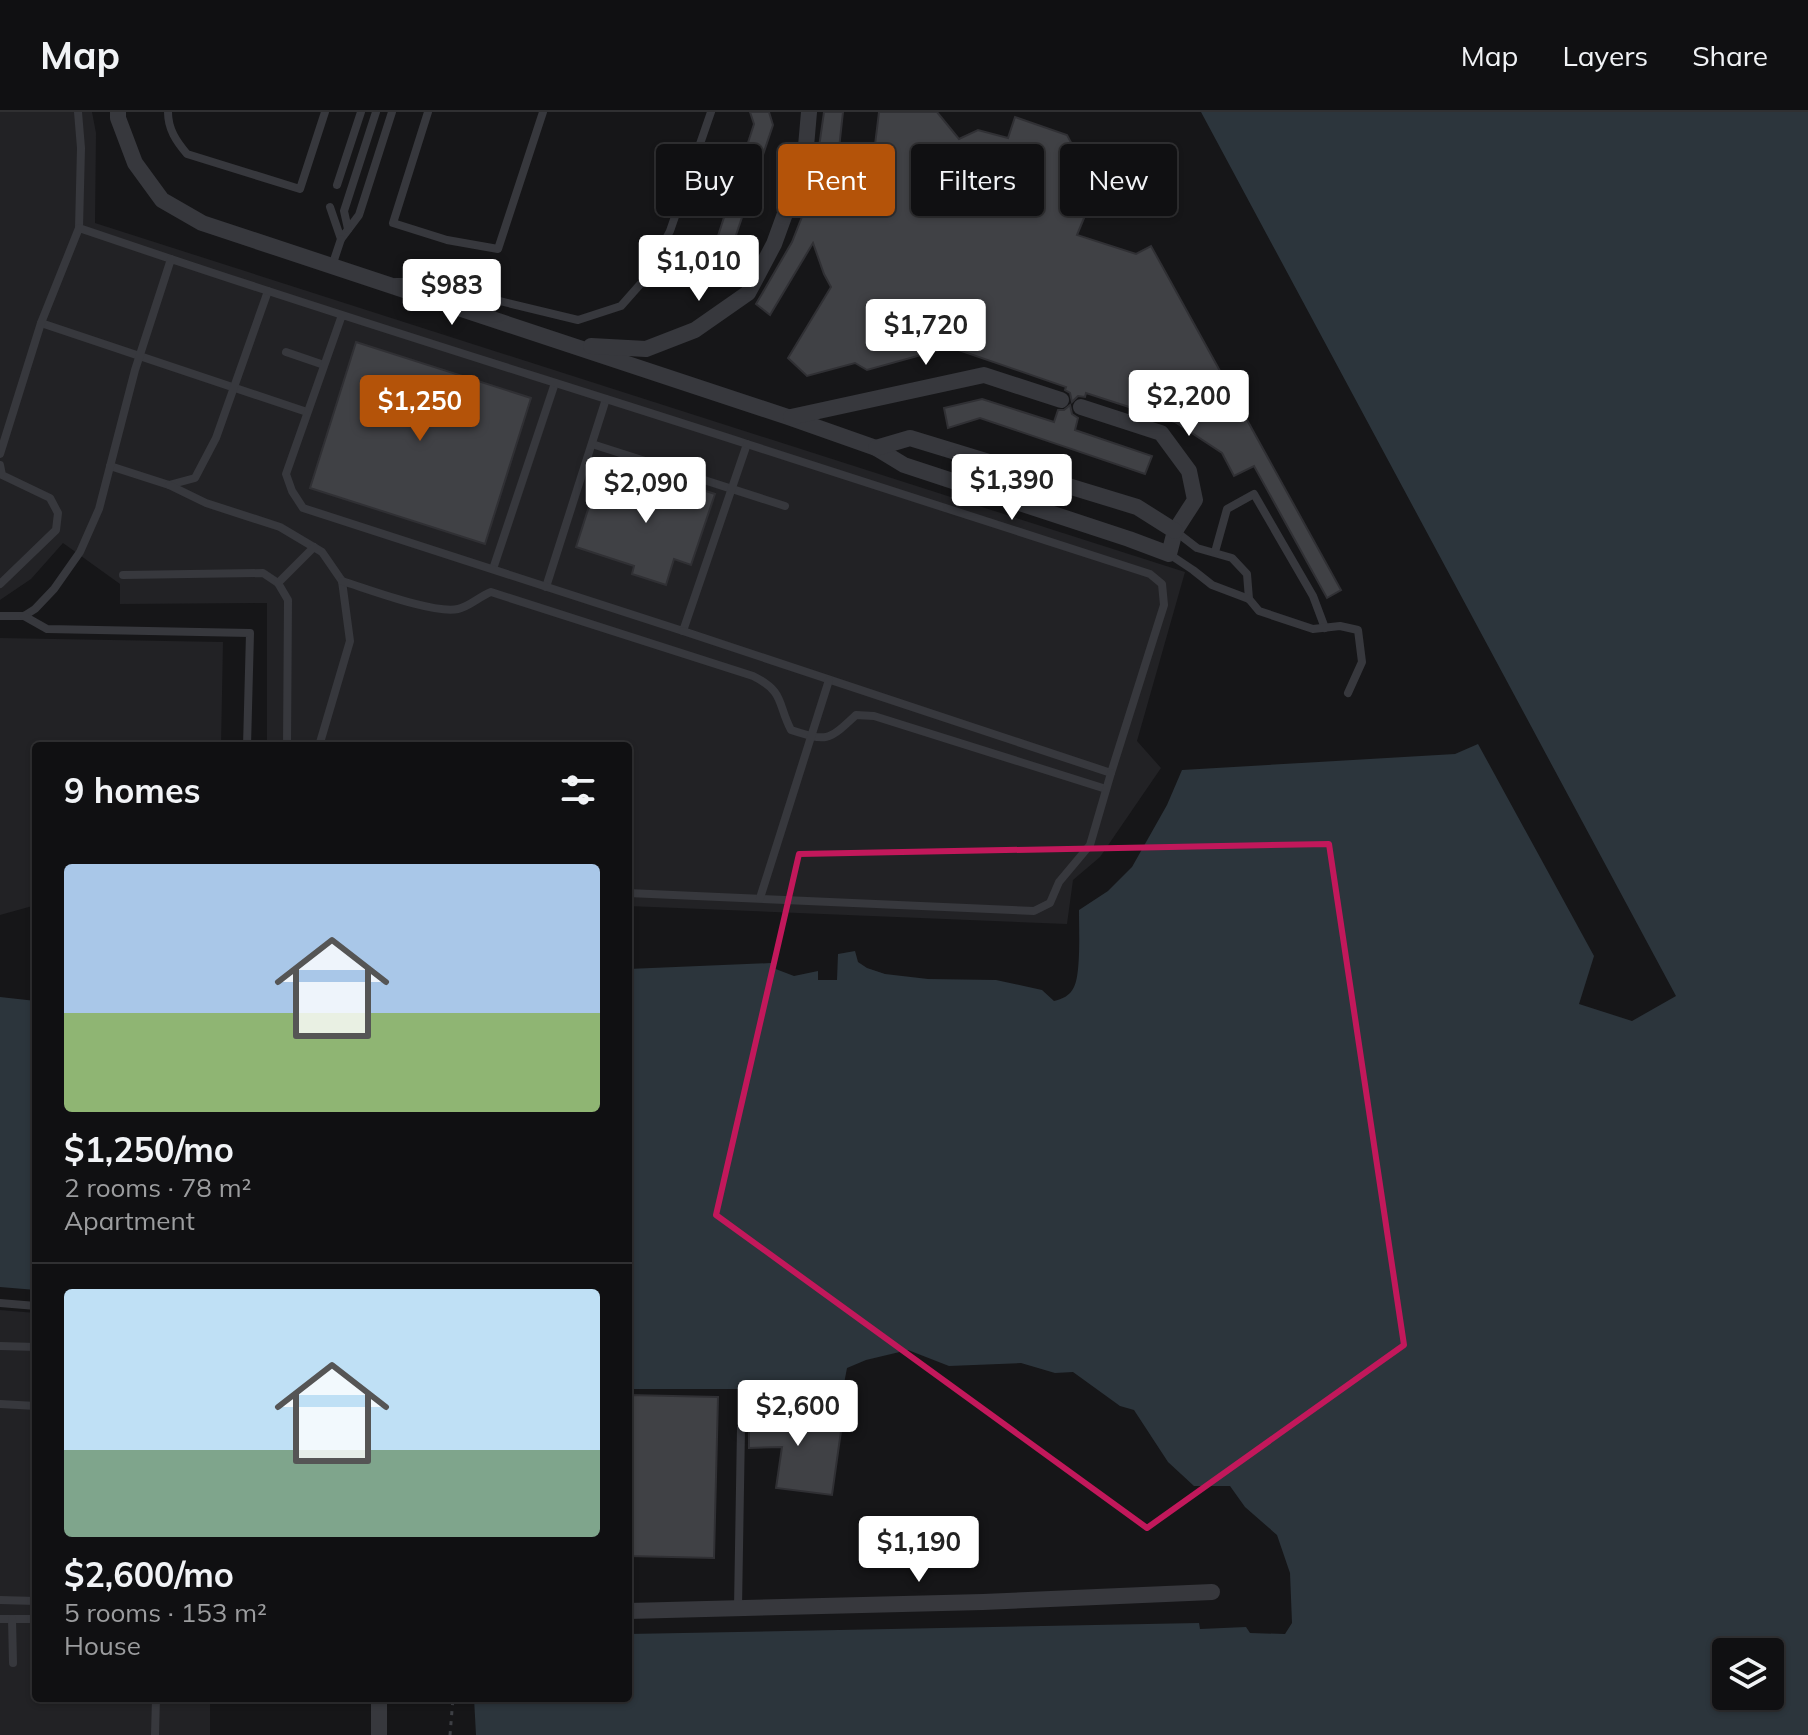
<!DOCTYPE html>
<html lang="en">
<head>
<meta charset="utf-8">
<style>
  :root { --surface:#101012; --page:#19191b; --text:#f1f3f6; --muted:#9c9d9f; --line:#303032; --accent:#b45309 }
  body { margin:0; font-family:Mulish,sans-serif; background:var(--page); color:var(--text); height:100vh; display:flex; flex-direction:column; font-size:30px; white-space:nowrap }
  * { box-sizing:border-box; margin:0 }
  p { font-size:26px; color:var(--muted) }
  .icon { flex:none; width:44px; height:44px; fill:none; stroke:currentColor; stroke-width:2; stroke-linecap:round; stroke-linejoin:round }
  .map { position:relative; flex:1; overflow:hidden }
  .drawer { position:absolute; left:32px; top:630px; width:600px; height:960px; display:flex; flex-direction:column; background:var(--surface); border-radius:8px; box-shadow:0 2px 6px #0004,0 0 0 2px var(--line) }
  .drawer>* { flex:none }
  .banner { position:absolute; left:656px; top:32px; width:760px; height:72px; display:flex; gap:16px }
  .fabs { position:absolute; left:1712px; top:1526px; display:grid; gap:16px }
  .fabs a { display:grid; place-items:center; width:72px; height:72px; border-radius:8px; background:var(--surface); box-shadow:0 2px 6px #0004,0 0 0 2px var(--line); font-size:40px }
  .price { position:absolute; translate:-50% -68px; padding:0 18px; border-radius:8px; background:#fff; color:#222; font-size:26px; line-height:52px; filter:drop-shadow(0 2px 4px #0008) }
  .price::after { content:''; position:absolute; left:50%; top:48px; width:24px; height:18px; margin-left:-12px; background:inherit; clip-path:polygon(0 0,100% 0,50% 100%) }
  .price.active { background:var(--accent); color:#fff }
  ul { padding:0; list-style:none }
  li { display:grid; align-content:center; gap:16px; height:424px; padding:0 32px }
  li+li { border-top:2px solid var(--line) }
  li span { display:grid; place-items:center; height:248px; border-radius:8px; color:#555 }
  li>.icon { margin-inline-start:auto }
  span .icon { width:144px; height:144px; fill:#fffc; stroke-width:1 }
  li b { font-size:34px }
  h2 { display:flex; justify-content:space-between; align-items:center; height:96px; padding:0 32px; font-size:34px }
  .chip { padding:0 28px; border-radius:8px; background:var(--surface); box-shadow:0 2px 6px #0004,0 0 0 2px var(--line); font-size:28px; line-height:72px }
  .chip.active { background:var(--accent); color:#fff }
  header { display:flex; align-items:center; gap:48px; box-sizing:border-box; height:112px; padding:0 40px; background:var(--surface); border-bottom:2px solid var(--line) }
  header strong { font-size:38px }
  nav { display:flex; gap:44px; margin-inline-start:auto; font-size:28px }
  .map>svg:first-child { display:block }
</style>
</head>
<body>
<header>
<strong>Map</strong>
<nav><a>Map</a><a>Layers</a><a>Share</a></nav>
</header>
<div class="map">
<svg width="1808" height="1623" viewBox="0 0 1808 1623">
  <rect width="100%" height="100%" fill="#161618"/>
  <!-- built -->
  <g fill="#222225">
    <path d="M0,0H92L96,21L95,111L1185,460L1137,629L1161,656L1100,745L1073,768L1067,812L628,794V634H267V491L120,492V472L63,431L31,467L0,488Z"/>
    <path d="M0,526L223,530L221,634H36V793L0,803Z"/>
    <path d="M0,1198L36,1201V1586H210V1623H0Z"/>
  </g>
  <!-- water -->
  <g fill="#2c353c" fill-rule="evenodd">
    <path d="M1201,0H1808V1623H476L474,1586H628V1522L1199,1511L1200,1517L1246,1515L1250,1521L1285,1522L1292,1511L1290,1461L1277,1423L1245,1395L1230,1374H1194L1168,1350L1134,1298L1120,1294L1073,1260L1055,1261L1021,1251L949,1254L908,1238L866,1248L847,1256L843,1277H628V857L771,851L773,856L794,864L818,859V868H837L838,842L855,839L858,850L867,856L885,862L928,867L996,868L1042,878L1054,889C1062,887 1070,884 1074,875C1081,862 1079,816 1079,798L1108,779L1132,755L1167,693L1182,658L1455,642L1478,632L1594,844L1579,892L1632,909L1676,884ZM1726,1540H1770V1584H1726Z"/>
    <path d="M0,885L36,889V1178L0,1175Z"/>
  </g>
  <!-- building -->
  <g fill="#404145" stroke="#303034" stroke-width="2">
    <path d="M750,0H769L773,13L731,138L714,150L704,136L717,127L754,12Z"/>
    <path d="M824,0H843L836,64L874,41L879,0H937L959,27L978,18L1008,26L1015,5L1067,23L1096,77L1077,123L1136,142L1151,134L1341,478L1327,486L1254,354L1234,364L1222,341L1175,310L1086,281L1085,285L1078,284L1072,290L1070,281L1065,278L1066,275L950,235L867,258L855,251L807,264L788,246L831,175L824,162L813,131L770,203L756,192L792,130L807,92L817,49Z"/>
    <path d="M356,230L531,286L485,432L310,376Z"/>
    <path d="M982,287L1054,310L1058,298H1064L1070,293L1072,302L1078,306L1075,318L1152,344L1145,362L980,306L948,316L944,296Z"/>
    <path d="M599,363L660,382L665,366L715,382L691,453L674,447L666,473L632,462L634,454L576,435Z"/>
    <path d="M628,1283L718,1285L714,1446L628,1444Z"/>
    <path d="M777,1291V1303L842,1312L832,1383L776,1376L782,1335L749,1336V1292Z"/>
  </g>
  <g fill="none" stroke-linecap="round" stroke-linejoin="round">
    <!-- path -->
    <path stroke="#3d3f44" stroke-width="3" stroke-dasharray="4 6" stroke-linecap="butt" d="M450,1623L453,1586"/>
    <!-- service -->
    <g stroke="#37383d" stroke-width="8">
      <path d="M78,0L81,36L79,116"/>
      <path d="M168,0C168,17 176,29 187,42L300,77L325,0"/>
      <path d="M428,0L393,111L447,128L498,137L543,0"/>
      <path d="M337,73L361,0"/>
      <path d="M330,95L341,127L359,103L392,0"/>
      <path d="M348,117L344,99L376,0"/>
      <path d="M332,154L341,127"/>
      <path d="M396,170H413L475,183L578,208L621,194L644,168L670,119L711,0"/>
      <path d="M41,211L307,300"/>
      <path d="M286,240L324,253"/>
      <path d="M592,332L785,394"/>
      <path d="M0,342L41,211L79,116L171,147"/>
      <path d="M0,353L2,363L50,386L58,401L56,418L0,472"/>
      <path d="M110,354L169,373L195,366L216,326L268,179"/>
      <path d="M169,373L206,391L280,415L322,440L342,469L350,529L319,634"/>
      <path d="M1175,419L1197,436L1232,446L1247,462L1249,487"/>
      <path d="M1215,440L1227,397L1254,382L1313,484L1325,516"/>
      <path d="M1169,442L1193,458L1212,473L1249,487L1259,499L1313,517L1340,514L1358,518L1362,550L1348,581"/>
      <path d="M493,457L555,271"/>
      <path d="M123,463L263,461L278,471L288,488L287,634"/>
      <path d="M342,469C368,477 434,502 458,497C469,495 480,484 491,480L753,564C785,580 777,591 791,618C828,630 828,629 856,603L874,604L1106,677"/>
      <path d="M278,471L314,435"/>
      <path d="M546,475L606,287"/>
      <path d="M0,504H24L35,497L54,477L80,440L99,397L135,258L171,147C362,211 555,270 747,332L683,519L303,396L292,379L286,362L342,203"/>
      <path d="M24,504L47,517L250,521L247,634"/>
      <path d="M683,519L1111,661L1164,493L1162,472L1150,462L747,332"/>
      <path d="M628,781L1034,799L1050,791L1059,770L1090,733L1111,661"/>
      <path d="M760,786L829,568"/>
      <path d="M0,1191L36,1194"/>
      <path d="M0,1234L36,1235"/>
      <path d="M0,1292L36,1294"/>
      <path d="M0,1488L36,1489"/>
      <path d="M738,1496L741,1316"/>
      <path d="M0,1507H36"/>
      <path d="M12,1507L13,1551"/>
      <path d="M155,1623L156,1586"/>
    </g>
    <!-- minor -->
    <g stroke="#37383d" stroke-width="16">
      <path d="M118,0V6L135,51L162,88L202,111L788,305L876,336L904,353L1129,427L1169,442L1175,419L1195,388L1189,359L1161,321L1081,295"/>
      <path d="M794,76L805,46L809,0"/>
      <path d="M591,234L646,237L695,218L748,181L774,132L790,88"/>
      <path d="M791,305L984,263L1061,288"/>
      <path d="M876,336L910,326L1137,395L1175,419"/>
      <path d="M628,1499L983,1490L1212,1480"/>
      <path d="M379,1586V1623"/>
    </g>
  </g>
  <!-- marked area -->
  <path fill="none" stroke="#c2185b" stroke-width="6" stroke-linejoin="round" d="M1329,732L1404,1233L1147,1416L716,1103L799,742Z"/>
</svg>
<div class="fabs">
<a><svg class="icon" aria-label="layers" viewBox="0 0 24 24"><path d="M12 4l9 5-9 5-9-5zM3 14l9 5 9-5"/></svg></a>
</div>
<b class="price" style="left:699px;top:191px">$1,010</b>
<b class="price" style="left:452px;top:215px">$983</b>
<b class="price" style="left:926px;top:255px">$1,720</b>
<b class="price" style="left:1189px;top:326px">$2,200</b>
<b class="price active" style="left:420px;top:331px">$1,250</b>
<b class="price" style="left:1012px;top:410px">$1,390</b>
<b class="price" style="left:646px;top:413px">$2,090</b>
<b class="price" style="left:798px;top:1336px">$2,600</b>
<b class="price" style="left:919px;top:1472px">$1,190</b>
<div class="banner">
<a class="chip">Buy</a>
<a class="chip active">Rent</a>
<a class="chip">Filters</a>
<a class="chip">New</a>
</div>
<section class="drawer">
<h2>9 homes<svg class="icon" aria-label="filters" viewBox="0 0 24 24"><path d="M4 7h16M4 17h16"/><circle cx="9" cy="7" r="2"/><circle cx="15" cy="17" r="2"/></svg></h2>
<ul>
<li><span style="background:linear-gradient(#a9c7e8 60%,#8fb573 0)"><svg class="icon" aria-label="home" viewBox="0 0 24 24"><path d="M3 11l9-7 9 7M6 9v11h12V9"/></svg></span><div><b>$1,250/mo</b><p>2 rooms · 78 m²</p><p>Apartment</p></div></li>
<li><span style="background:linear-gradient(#bfe0f5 65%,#7fa58c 0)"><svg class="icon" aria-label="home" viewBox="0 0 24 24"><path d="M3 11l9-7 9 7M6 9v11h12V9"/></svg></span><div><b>$2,600/mo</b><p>5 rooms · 153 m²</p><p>House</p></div></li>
</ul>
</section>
</div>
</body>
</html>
